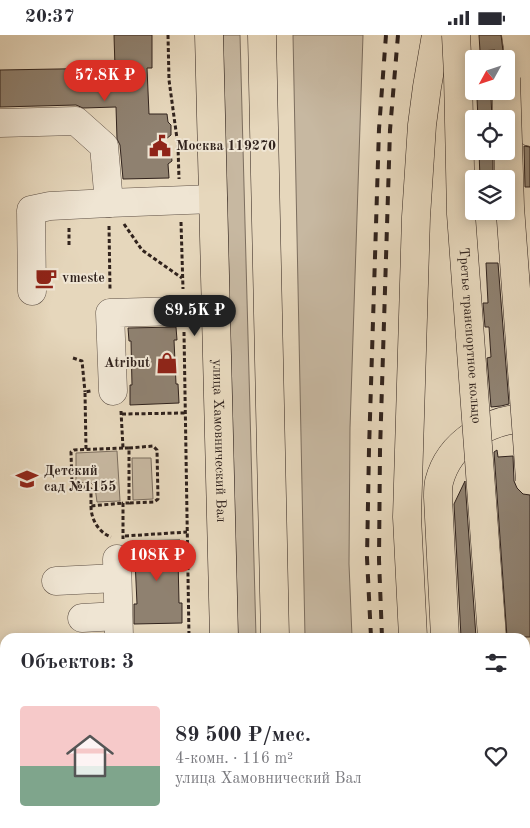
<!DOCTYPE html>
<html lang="ru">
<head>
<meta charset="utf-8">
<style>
  :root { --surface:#fff; --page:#f2f2f3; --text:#2b2b33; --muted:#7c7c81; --line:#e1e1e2; --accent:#d93025 }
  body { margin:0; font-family:"Old Standard TT",serif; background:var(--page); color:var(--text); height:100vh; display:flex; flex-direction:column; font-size:19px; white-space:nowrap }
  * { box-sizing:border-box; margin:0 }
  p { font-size:16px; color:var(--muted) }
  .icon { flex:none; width:28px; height:28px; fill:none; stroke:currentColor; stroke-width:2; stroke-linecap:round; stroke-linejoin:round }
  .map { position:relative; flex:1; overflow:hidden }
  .drawer { position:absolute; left:0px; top:598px; width:530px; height:196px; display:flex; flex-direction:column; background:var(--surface); border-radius:15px 15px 0 0; box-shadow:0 2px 12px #0003 }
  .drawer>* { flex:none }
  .needle { width:32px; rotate:230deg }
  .controls { position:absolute; left:465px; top:15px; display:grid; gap:10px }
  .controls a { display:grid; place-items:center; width:50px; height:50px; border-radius:5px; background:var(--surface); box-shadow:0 2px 12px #0003; font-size:25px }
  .price { position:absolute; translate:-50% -42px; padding:0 11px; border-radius:18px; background:var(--accent); color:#fff; font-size:16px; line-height:32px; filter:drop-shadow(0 1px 2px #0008) }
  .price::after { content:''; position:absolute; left:50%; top:30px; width:15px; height:11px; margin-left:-8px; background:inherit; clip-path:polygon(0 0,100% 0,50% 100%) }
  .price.active { background:#222; color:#fff }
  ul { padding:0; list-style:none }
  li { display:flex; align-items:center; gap:15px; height:125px; padding:0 20px }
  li+li { border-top:1px solid var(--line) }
  li span { display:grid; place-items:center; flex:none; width:140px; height:100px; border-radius:5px; color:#555 }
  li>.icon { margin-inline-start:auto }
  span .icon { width:60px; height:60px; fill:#fffc; stroke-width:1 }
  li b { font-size:21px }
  h2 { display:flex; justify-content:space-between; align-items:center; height:60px; padding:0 20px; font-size:21px }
  .status { display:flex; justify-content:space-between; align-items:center; height:35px; padding:0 25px; background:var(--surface); direction:ltr }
  .status svg { height:14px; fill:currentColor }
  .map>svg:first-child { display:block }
</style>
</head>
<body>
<div class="status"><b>20:37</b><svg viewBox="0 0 49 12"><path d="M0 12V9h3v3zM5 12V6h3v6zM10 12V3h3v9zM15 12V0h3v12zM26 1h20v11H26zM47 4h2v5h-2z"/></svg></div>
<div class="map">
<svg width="530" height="793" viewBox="0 0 530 793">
  <rect width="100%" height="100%" fill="#e6d7bc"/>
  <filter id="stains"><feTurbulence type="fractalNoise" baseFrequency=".004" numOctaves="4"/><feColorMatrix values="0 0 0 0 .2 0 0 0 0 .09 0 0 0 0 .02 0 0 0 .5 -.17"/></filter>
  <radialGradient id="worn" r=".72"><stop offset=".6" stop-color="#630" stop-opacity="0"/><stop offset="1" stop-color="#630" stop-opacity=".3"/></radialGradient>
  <!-- green -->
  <g fill="#c7b8a1" stroke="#7c6e5f">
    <path d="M223,0H240L256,602H238Z"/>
    <path d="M293,0H363L350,393L349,529L352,602H305Z"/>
    <path d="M117,416L120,466L97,467L95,452L90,447L76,448V418Z"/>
    <path d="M132,423H151L153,464L133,465Z"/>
    <rect x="309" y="789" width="57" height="4"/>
  </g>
  <!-- building -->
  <g fill="#8f8170" stroke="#31231d">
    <path d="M114,0H152V33H147L149,79H167L168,87L171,90V100L161,108L171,117L172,126L168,129L169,143L123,144L120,110L117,104L116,72L83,73L76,70L0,72V35L115,33Z"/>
    <path d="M479,0H501L504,24H495V15L480,16Z"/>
    <path d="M491,62L492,84H478L477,63Z"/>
    <path d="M524,111L530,112V152H525Z"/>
    <path d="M479,116H493V144H480Z"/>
    <path d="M486,228H498L509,369L501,371L491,372L487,323L491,322L489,292H485L483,268H488Z"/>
    <path d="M176,292L177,305H174L176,349H178L179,368L130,370V350H132L131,306H129L128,293Z"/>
    <path d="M497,415L498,422L513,421L514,446L517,453L523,459L530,460V602H507L494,417Z"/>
    <path d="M465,446L476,602H461L454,469Z"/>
    <path d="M180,505V524H178L179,568H182V588L134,589V569H137L135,525H133L132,506Z"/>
  </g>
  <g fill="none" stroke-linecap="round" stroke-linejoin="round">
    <!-- minor casing -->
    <g stroke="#5e5045" stroke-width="29">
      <g id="minor">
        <path d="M0,88L76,86L104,111L109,168L213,164"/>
        <path d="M32,256L31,175L50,171L109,168"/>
        <path d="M113,356L110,278L216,275"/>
        <path d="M117,524L119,602"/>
        <path d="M56,546L117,543"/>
        <path d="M82,583L118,581"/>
        <path d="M0,677H5"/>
        <path d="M0,785H5"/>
        <path d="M117,789V793"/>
      </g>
    </g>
    <!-- major casing -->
    <g stroke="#31231d" stroke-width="29">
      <g id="major">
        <path id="s1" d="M209,0L224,602"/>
        <path d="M262,0L275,602"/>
        <path d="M516,0L530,97"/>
        <path d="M413,602L407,482L416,182L422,90L427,52L436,0"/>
        <path d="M445,602L438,462C438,457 438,452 439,447C449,407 490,383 530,383"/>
        <path d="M228,789V793"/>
        <path d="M280,789V793"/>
        <path d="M425,789V793"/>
        <path d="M455,789V793"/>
        <path d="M505,789V793"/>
      </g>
    </g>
    <!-- path -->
    <g stroke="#31231d" stroke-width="3" stroke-dasharray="4 2.5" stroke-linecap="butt">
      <path d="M168,0L169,45L178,111L179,144"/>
      <path d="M181,187L183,254"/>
      <path d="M124,189L142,215L182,243"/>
      <path d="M109,191L110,255"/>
      <path d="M69,193V211"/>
      <path d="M184,297L189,602"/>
      <path d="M73,323L82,326L85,357"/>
      <path d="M121,376L123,413H129V468H123V504"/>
      <path d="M122,379L185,378"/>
      <path d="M123,413L74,415L71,417L72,450L74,452H88L91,454V471L123,468"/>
      <path d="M129,413L153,411L157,415L158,464L154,467L129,468"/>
      <path d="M86,414L85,357L91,356"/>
      <path d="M91,471C91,484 98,497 111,502"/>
      <path d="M125,501L187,497"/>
      <path d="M192,789V793"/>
    </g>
    <!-- minor -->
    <use href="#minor" stroke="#efe5d3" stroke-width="28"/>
    <!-- major -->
    <use href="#major" stroke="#e6d7bc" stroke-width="28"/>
    <!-- rail -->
    <g stroke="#31231d" stroke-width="4" stroke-dasharray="9 9" stroke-linecap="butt">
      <path d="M371,602L367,523L369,414L379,94L386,0"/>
      <path d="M382,602L379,525L380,415L390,95L398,0"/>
      <path d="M381,789L382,793"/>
      <path d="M394,789V793"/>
    </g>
    <!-- major-bridge casing -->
    <g stroke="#31231d" stroke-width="29" stroke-linecap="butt">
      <g id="major-bridge">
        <path id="s2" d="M456,0L458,40L461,179L492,602"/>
        <path d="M506,43L510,172L530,445"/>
      </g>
    </g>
    <!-- major-bridge -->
    <use href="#major-bridge" stroke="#e6d7bc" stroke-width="28"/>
  </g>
  <!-- icons -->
  <defs>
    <g id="civic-bare" transform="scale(1.725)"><path d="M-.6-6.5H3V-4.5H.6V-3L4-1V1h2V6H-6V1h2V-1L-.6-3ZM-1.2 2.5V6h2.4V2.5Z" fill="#8f2418" stroke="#efe5d3" stroke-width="2.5" paint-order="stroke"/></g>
    <g id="cafe-bare" transform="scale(1.725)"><path d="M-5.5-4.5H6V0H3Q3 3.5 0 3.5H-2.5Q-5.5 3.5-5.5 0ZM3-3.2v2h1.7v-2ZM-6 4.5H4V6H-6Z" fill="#8f2418" stroke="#efe5d3" stroke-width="2.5" paint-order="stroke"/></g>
    <g id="shop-bare" transform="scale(1.725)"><path d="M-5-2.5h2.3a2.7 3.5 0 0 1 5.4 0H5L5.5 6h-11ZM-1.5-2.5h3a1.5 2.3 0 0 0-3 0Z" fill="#8f2418" stroke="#efe5d3" stroke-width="2.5" paint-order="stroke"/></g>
    <g id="school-bare" transform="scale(1.725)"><path d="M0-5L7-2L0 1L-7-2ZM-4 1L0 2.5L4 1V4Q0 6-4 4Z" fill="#8f2418" stroke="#efe5d3" stroke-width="2.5" paint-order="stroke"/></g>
  </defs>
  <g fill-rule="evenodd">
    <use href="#civic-bare" x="160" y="111"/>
    <use href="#cafe-bare" x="46" y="243"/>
    <use href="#shop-bare" x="167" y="328"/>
    <use href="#school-bare" x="27" y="444"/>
  </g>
  <g text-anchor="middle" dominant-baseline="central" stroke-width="4" stroke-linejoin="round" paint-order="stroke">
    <!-- poi labels -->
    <g font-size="14" font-weight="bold" fill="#31231d" stroke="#efe5d3" text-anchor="start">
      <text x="176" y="111">Москва 119270</text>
      <text x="62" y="243">vmeste</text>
      <text x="150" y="328" text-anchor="end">Atribut</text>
      <text x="44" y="436">Детский<tspan x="44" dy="16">сад №1155</tspan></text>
    </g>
    <!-- street labels -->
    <g font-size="14" fill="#31231d" stroke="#efe5d3">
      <text stroke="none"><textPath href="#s2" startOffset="301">Третье транспортное кольцо</textPath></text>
      <text stroke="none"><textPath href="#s1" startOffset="406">улица Хамовнический Вал</textPath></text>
    </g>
  </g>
  <rect width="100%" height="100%" filter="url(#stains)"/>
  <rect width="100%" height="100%" fill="url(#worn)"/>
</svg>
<div class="controls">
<a><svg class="needle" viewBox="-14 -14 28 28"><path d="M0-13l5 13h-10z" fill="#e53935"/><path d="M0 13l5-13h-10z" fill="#7c7c81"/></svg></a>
<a><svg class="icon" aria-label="locate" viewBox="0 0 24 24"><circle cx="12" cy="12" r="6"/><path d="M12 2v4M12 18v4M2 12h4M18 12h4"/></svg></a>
<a><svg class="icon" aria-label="layers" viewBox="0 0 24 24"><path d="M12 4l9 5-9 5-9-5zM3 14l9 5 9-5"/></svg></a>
</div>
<b class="price" style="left:105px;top:67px">57.8K ₽</b>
<b class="price active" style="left:195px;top:302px">89.5K ₽</b>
<b class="price" style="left:157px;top:547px">108K ₽</b>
<section class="drawer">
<h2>Объектов: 3<svg class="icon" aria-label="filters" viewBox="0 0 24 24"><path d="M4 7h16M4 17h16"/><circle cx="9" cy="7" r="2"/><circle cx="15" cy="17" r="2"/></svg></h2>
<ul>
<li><span style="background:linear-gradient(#f6c9c9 60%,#7fa58c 0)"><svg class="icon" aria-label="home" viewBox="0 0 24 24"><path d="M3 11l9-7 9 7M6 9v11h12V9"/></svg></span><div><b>89 500 ₽/мес.</b><p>4-комн. · 116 m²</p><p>улица Хамовнический Вал</p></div><svg class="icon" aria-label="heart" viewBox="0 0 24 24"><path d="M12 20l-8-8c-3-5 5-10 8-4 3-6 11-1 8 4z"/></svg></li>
</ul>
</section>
</div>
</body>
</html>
